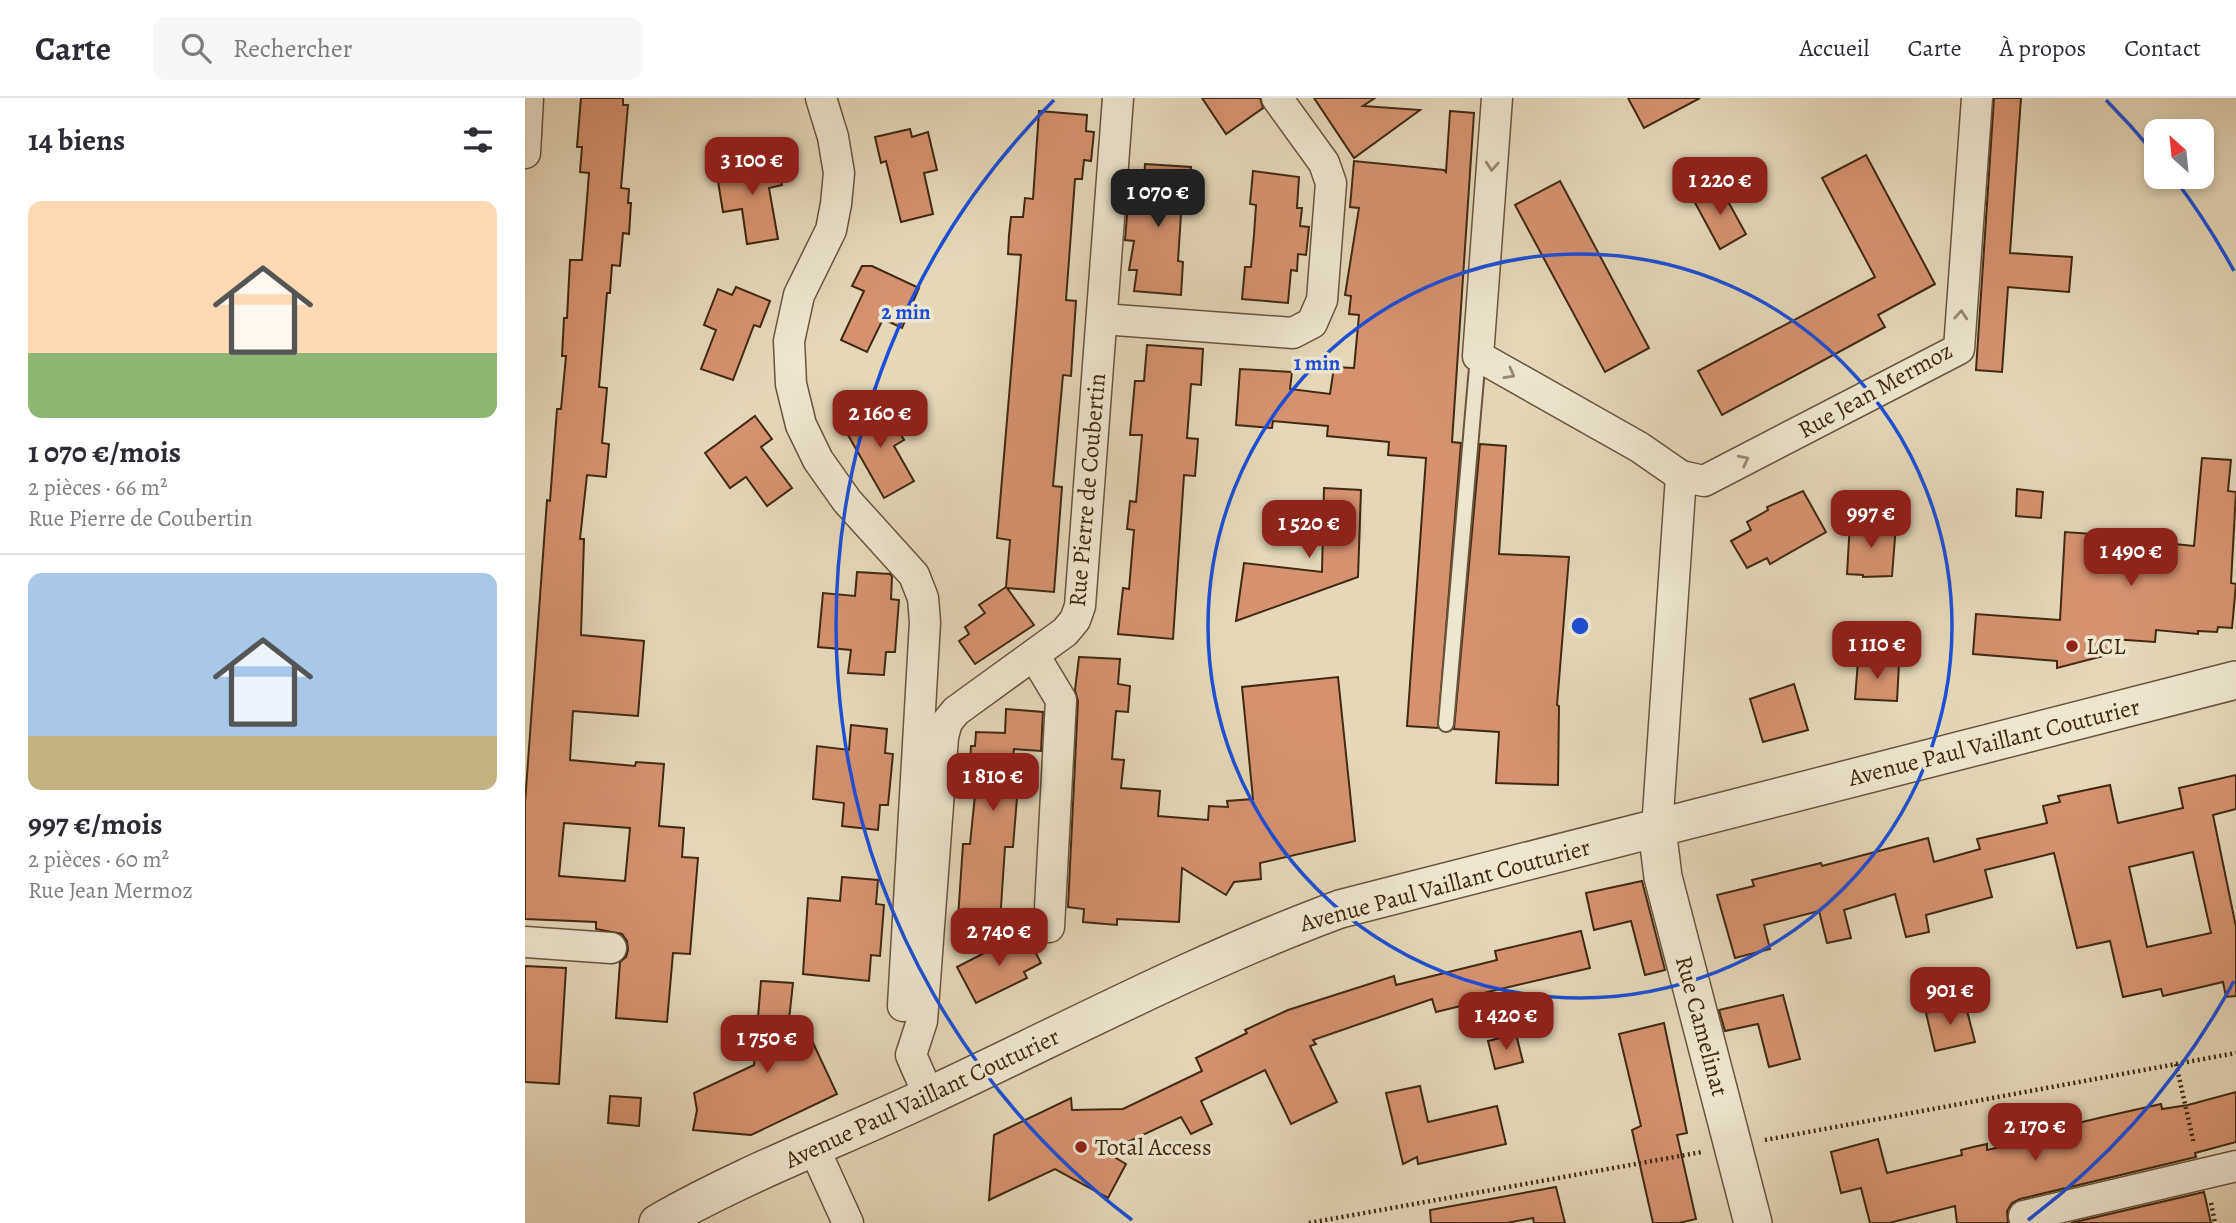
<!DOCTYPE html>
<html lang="fr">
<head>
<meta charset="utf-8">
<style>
  :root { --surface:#fff; --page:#f7f7f7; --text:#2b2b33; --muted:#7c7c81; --line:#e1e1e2; --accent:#8f2418 }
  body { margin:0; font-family:Alegreya,serif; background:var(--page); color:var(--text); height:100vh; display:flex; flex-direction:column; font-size:26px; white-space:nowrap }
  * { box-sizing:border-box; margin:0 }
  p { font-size:23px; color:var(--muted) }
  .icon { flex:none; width:38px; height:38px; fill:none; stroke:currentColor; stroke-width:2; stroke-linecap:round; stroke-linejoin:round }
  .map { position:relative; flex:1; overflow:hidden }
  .sheet { display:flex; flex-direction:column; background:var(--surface); width:525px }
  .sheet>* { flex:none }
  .needle { width:46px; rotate:333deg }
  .controls { position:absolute; left:1619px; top:21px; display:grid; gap:14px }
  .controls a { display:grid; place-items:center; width:70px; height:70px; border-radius:14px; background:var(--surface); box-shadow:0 4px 10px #0003; font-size:35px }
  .price { position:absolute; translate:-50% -60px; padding:0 16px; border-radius:14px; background:var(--accent); color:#fff; font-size:23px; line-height:46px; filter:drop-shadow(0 2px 4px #0008) }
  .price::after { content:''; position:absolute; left:50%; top:42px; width:21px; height:16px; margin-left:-10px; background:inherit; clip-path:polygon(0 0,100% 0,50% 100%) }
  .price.active { background:#222; color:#fff }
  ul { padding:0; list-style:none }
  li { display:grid; align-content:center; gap:14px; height:371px; padding:0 28px }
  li+li { border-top:2px solid var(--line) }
  li span { display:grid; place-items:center; height:217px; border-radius:14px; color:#555 }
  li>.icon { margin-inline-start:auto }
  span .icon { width:126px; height:126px; fill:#fffc; stroke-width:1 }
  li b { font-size:30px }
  h2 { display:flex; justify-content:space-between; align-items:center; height:84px; padding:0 28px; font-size:30px }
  header { display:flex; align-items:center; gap:42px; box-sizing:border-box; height:98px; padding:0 35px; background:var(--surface); border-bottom:2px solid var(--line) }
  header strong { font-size:33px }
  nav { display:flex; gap:38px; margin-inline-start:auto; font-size:24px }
  .search { width:490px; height:63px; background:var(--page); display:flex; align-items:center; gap:18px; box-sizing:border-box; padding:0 24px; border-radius:14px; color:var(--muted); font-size:26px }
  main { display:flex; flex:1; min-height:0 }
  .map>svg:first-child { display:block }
</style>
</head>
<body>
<header>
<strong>Carte</strong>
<div class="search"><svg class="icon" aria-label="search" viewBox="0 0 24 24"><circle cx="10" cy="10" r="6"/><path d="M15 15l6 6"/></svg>Rechercher</div>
<nav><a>Accueil</a><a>Carte</a><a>À propos</a><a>Contact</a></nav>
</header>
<main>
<section class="sheet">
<h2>14 biens<svg class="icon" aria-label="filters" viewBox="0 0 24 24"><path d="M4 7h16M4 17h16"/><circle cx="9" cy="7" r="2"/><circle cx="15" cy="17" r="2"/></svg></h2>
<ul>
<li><span style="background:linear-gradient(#ffd9b3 70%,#8fb573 0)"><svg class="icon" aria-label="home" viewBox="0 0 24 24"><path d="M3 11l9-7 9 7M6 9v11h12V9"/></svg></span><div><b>1 070 €/mois</b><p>2 pièces · 66 m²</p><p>Rue Pierre de Coubertin</p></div></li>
<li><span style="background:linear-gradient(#a9c7e8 75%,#c2b280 0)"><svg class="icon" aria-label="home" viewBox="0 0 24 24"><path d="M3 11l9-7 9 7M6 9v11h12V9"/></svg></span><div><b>997 €/mois</b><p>2 pièces · 60 m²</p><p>Rue Jean Mermoz</p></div></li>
</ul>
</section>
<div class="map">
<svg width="1711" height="1125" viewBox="0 0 1711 1125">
  <rect width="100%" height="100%" fill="#e4d8b7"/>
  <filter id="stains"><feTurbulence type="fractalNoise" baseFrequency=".00286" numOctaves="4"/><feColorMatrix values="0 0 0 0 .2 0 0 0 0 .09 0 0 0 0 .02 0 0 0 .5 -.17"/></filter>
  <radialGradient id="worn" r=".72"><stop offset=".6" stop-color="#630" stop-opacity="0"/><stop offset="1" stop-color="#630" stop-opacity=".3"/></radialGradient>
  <!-- building -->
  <g fill="#d6926f" stroke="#412910" stroke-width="2" fill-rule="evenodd">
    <path d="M56,0H98V7H103L96,90L104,91L103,105H106L104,136L98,135L95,168L87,167L85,195H82L74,289L82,290L77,345L84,346L81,379L62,377L55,441H59L56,537L119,543L113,618L48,613L45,662L110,668L111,664L139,666L134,728L159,730L157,759L173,760L165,856L148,855L142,924L91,920L95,864L101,859L103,852L102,843L97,836L71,831V824L0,821V705L22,402L25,403L32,311H36L41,258H37L39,220H42L45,162H57L62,101L64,75L55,74L57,49H52ZM39,725L105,730L100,783L34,778Z"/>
    <path d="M677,0H735L738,10L701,36Z"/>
    <path d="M789,0H850L838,8L895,12L829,60Z"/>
    <path d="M1103,0H1175L1119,30Z"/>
    <path d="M1469,0H1496L1485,155L1547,159L1544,194L1483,189L1477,274L1451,272Z"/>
    <path d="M514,13L562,17L561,33L569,34L566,63L559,62L557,81H550L541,202L551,203L546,278L538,277L528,388L537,389L529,494L482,490L509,527L450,566L434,543L444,536L440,529L460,515L454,507L481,489L485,442L472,440L496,157L483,156L484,137L486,119H498L500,100L508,101Z"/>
    <path d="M925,13L949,15L927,344L936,345L913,630L882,628L901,360L863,357L864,344L802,338L803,328L748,323L747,330L711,327L715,271L767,274L765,291L805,296L809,269L829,270L834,217L824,216L826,198L820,197L834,110L825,109L829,63L919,72L921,74Z"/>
    <path d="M385,31L387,39L403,34L412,72L399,75L408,116L376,124L361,63L356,65L350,39Z"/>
    <path d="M1341,57L1410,186L1353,217L1360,229L1197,317L1173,273L1350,179L1297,80Z"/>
    <path d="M252,61L257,87L244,90L253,141L222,146L217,111L198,114L191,71Z"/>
    <path d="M620,66L666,69L663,102L657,101L653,163L658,164L656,197L609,193L612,172H604L609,143L600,142L603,106H609L612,83L619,84Z"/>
    <path d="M728,73L774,79L772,110H777L775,128L784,129L781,157L773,156L772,173L766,172L763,205L717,201L720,169H726L729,137L731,107L725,106Z"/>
    <path d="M1035,83L1124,250L1080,274L990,107Z"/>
    <path d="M1194,87L1221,136L1195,151L1168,101Z"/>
    <path d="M337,168H347L394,190L377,230L358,221L342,254L316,242L339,193L327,188Z"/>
    <path d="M211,189L245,203L235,229L229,227L208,282L176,271L191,232L179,227L193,191L207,197Z"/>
    <path d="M622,247L678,251L676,287L666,286L662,340L673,341L670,378L659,377L648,541L593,536L598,490L604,491L609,432L602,431L605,403L611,404L617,337H605L610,283H619Z"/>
    <path d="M359,307L379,342L369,348L389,383L359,400L319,330Z"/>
    <path d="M230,318L247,341L236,349L267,390L242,408L221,379L205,390L180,355Z"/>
    <path d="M955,346L981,348L974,456L1044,459L1032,607L1034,608L1033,687L971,685L974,634L929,631Z"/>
    <path d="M1677,360L1706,362L1703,393L1711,394L1706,485L1711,486L1707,530L1693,529L1692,534L1673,533V536L1631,532L1630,544L1587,541L1586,556L1532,570V563L1448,556L1451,516L1535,522L1540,434L1609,439V442L1669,448Z"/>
    <path d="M799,390L836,392L833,479L711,523L719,465L797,474Z"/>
    <path d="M1492,391L1518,394L1516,420L1491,418Z"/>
    <path d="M1278,393L1301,434L1245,466L1242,460L1222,470L1206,443L1226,432L1222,424L1243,412L1242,409Z"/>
    <path d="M1325,424L1371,427L1367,478L1338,479V477L1322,476Z"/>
    <path d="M332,474L365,476L367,479L366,501L374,502L370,554H361L359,577L323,575L326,552L293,549L298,495L330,498Z"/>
    <path d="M554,559L595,561L593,586L605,588L603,614L591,613L587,661L599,662L596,690L635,693L633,718L683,722L684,708L703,709L702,703L728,701L717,589L813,579L830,743L735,765L736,781L709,784L701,797L657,770L654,824L592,821V827L558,824L559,811L543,809L553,603L550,592Z"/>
    <path d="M1333,563L1374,566L1372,603L1330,601Z"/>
    <path d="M1269,586L1283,632L1238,644L1225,601Z"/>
    <path d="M481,611L518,614L516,653L489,651L484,700H492L488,749H480L475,824L433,820L438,746H445L450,697L443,696L446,648H450L451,634L480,635Z"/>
    <path d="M326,627L362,631L360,655L368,656L363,707H355L353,732L317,728L319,705L288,701L292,648L324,652Z"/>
    <path d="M1711,677V711L1688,717L1711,829V898L1701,899L1698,884L1638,898L1636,891L1598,899L1585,843L1552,850L1529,755L1460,772L1467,799L1401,817L1404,834L1381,839L1370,796L1319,812L1326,840L1302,845L1294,813L1239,827L1245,851L1210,860L1192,797L1229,788L1227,782L1296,765L1297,768L1403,740L1409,764L1455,751L1452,741L1522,725L1518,708L1535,704L1533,698L1585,687L1593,725L1658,710L1654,690ZM1668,754L1686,835L1622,849L1604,769Z"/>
    <path d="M317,779L353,782L351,806L359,807L355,858L346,857L344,883L278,876L283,800L315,803Z"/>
    <path d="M1117,783L1140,872L1120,877L1106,823L1069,832L1061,795Z"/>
    <path d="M1056,833L1065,870L950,897L952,904L911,914L907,901L788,942L791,946L785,948L812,1004L766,1026L740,972L676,1003L687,1026L666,1036L656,1019L581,1054L601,1066L583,1100L530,1071L464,1102L469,1037L546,1000L547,1012L598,1011L677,973L671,960L722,935L720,932L763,912L869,878L871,887L972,862L970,853Z"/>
    <path d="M500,834L516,865L499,874L502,880L451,905L432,869Z"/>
    <path d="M0,868L41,870L34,986L0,984Z"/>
    <path d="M236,883L268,885L263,931L282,932L312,996L226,1037L168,1032L172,1012L169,995L229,967Z"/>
    <path d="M1258,897L1275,961L1244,969L1233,926L1200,933L1194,912Z"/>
    <path d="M1440,905L1450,944L1410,953L1401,915Z"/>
    <path d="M1139,925L1162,1035L1152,1037L1171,1121L1154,1125H1128L1107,1032L1116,1028L1094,936Z"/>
    <path d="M991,936L998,964L970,971L963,943Z"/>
    <path d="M895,988L903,1024L972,1008L981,1046L893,1066L892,1059L878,1066L861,995Z"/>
    <path d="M1711,994V1044L1670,1055L1671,1059L1495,1101L1487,1105L1482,1113L1483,1125H1432L1430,1108L1364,1125H1345L1336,1090L1316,1095L1306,1054L1353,1041L1362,1075L1437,1057L1436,1052L1448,1049L1462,1046V1052L1554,1031L1553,1025L1578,1019L1636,1006L1637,1011L1663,1007Z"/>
    <path d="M85,998L116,1000L114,1028L83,1025Z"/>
    <path d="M1031,1089L1040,1125H1009L1008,1120L982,1125H906L905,1112Z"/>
    <path d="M1679,1094L1686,1125H1546Z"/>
  </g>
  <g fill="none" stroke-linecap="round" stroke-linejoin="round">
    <!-- service casing -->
    <g stroke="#6a553a" stroke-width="18">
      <path id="service" d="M921,626L953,258"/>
    </g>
    <!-- minor casing -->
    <g stroke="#6a553a" stroke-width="33">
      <g id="minor">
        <path d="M296,0L308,39L314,75L311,106L306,132L274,197L264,243L266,286L276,327L293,362L322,403L389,477L398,500L400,524L378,908"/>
        <path d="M972,0L953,258L1114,349L1156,378L1179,383L1434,251L1452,0"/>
        <path d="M0,55L3,0"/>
        <path d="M577,221L768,235L787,225L797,202L806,85L799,65L752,0"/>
        <path d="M509,557L536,602L524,829"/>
        <path d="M1132,731L1156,378"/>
        <path d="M0,844L86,850"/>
        <path d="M404,998L386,957L397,923L418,639L422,624L431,613L540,534L550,522L555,508L593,0"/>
        <path d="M289,1050L323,1125"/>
        <path d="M1501,1125L1499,1118L1711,1068"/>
      </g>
    </g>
    <!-- tertiary casing -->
    <g stroke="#6a553a" stroke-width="40">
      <g id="tertiary">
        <path d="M1132,731L1138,779L1228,1125"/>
        <path d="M133,1125C220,1075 315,1040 406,997C541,934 674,863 815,811L1711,582"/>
      </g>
    </g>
    <!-- path -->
    <g stroke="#412910" stroke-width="4.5" stroke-dasharray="2 3.5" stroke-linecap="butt">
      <path d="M1651,966L1669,1046"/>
      <path d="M1240,1042L1711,955"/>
      <path d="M1686,1105L1690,1125"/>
      <path d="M784,1125L1177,1054"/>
    </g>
    <!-- service -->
    <use href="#service" stroke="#ede6d0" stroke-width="14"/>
    <!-- minor -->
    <use href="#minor" stroke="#ede6d0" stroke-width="30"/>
    <!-- tertiary -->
    <use href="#tertiary" stroke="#ede6d0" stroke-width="37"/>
  </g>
  <!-- one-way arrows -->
  <defs><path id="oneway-chevron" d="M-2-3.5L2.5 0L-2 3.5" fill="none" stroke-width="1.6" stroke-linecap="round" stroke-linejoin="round" transform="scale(1.75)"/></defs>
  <g stroke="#978870">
    <use href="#oneway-chevron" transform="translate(967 68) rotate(94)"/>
    <use href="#oneway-chevron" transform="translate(1436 217) rotate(-86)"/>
    <use href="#oneway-chevron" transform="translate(985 276) rotate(29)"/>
    <use href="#oneway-chevron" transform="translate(1219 362) rotate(-27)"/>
  </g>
  <!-- distance rings -->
  <g fill="none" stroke="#1d4ed8" stroke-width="3.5">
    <circle cx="1055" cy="528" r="372"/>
    <path d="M1709 883A744 744 0 0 1 1503 1122M607 1122A744 744 0 0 1 529 2M1581 2A744 744 0 0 1 1629 55M1649 80A744 744 0 0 1 1709 173"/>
  </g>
  <!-- markers -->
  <g fill="#8f2418" stroke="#ede6d0" stroke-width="2.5">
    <circle cx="1547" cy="548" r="7"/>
    <circle cx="556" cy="1049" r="7"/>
  </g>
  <g text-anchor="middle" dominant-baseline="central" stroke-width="7" stroke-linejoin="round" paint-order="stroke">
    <!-- street labels -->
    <g font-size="24" fill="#412910" stroke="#ede6d0">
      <text transform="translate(1350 292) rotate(-29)">Rue Jean Mermoz</text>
      <text transform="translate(562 392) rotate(-85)">Rue Pierre de Coubertin</text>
      <text transform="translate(1469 644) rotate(-14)">Avenue Paul Vaillant Couturier</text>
      <text transform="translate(920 787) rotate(-15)">Avenue Paul Vaillant Couturier</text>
      <text transform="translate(1177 928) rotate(75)">Rue Camelinat</text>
      <text transform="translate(397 1000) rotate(-25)">Avenue Paul Vaillant Couturier</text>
    </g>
    <!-- poi labels -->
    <g font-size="24" fill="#412910" stroke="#ede6d0" text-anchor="start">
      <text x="1561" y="548">LCL</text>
      <text x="570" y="1049">Total Access</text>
    </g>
  </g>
  <circle cx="1055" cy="528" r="10" fill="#1d4ed8" stroke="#ede6d0" stroke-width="3.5"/>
  <g font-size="21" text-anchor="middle" font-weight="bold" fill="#1d4ed8" stroke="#ede6d0" stroke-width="7" stroke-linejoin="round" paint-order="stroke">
    <text x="381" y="221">2 min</text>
    <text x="792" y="272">1 min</text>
  </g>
  <rect width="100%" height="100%" filter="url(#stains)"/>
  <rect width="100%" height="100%" fill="url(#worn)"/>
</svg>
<div class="controls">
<a><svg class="needle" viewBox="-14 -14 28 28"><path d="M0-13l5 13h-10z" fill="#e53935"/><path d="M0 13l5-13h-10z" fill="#7c7c81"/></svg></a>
</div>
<b class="price" style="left:227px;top:99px">3 100 €</b>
<b class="price" style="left:1195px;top:119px">1 220 €</b>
<b class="price active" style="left:633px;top:131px">1 070 €</b>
<b class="price" style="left:355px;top:352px">2 160 €</b>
<b class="price" style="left:1346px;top:452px">997 €</b>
<b class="price" style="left:784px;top:462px">1 520 €</b>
<b class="price" style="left:1606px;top:490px">1 490 €</b>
<b class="price" style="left:1352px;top:583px">1 110 €</b>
<b class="price" style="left:468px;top:715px">1 810 €</b>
<b class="price" style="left:474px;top:870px">2 740 €</b>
<b class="price" style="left:1425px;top:929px">901 €</b>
<b class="price" style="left:981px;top:954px">1 420 €</b>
<b class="price" style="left:242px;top:977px">1 750 €</b>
<b class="price" style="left:1510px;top:1065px">2 170 €</b>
</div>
</main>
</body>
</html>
